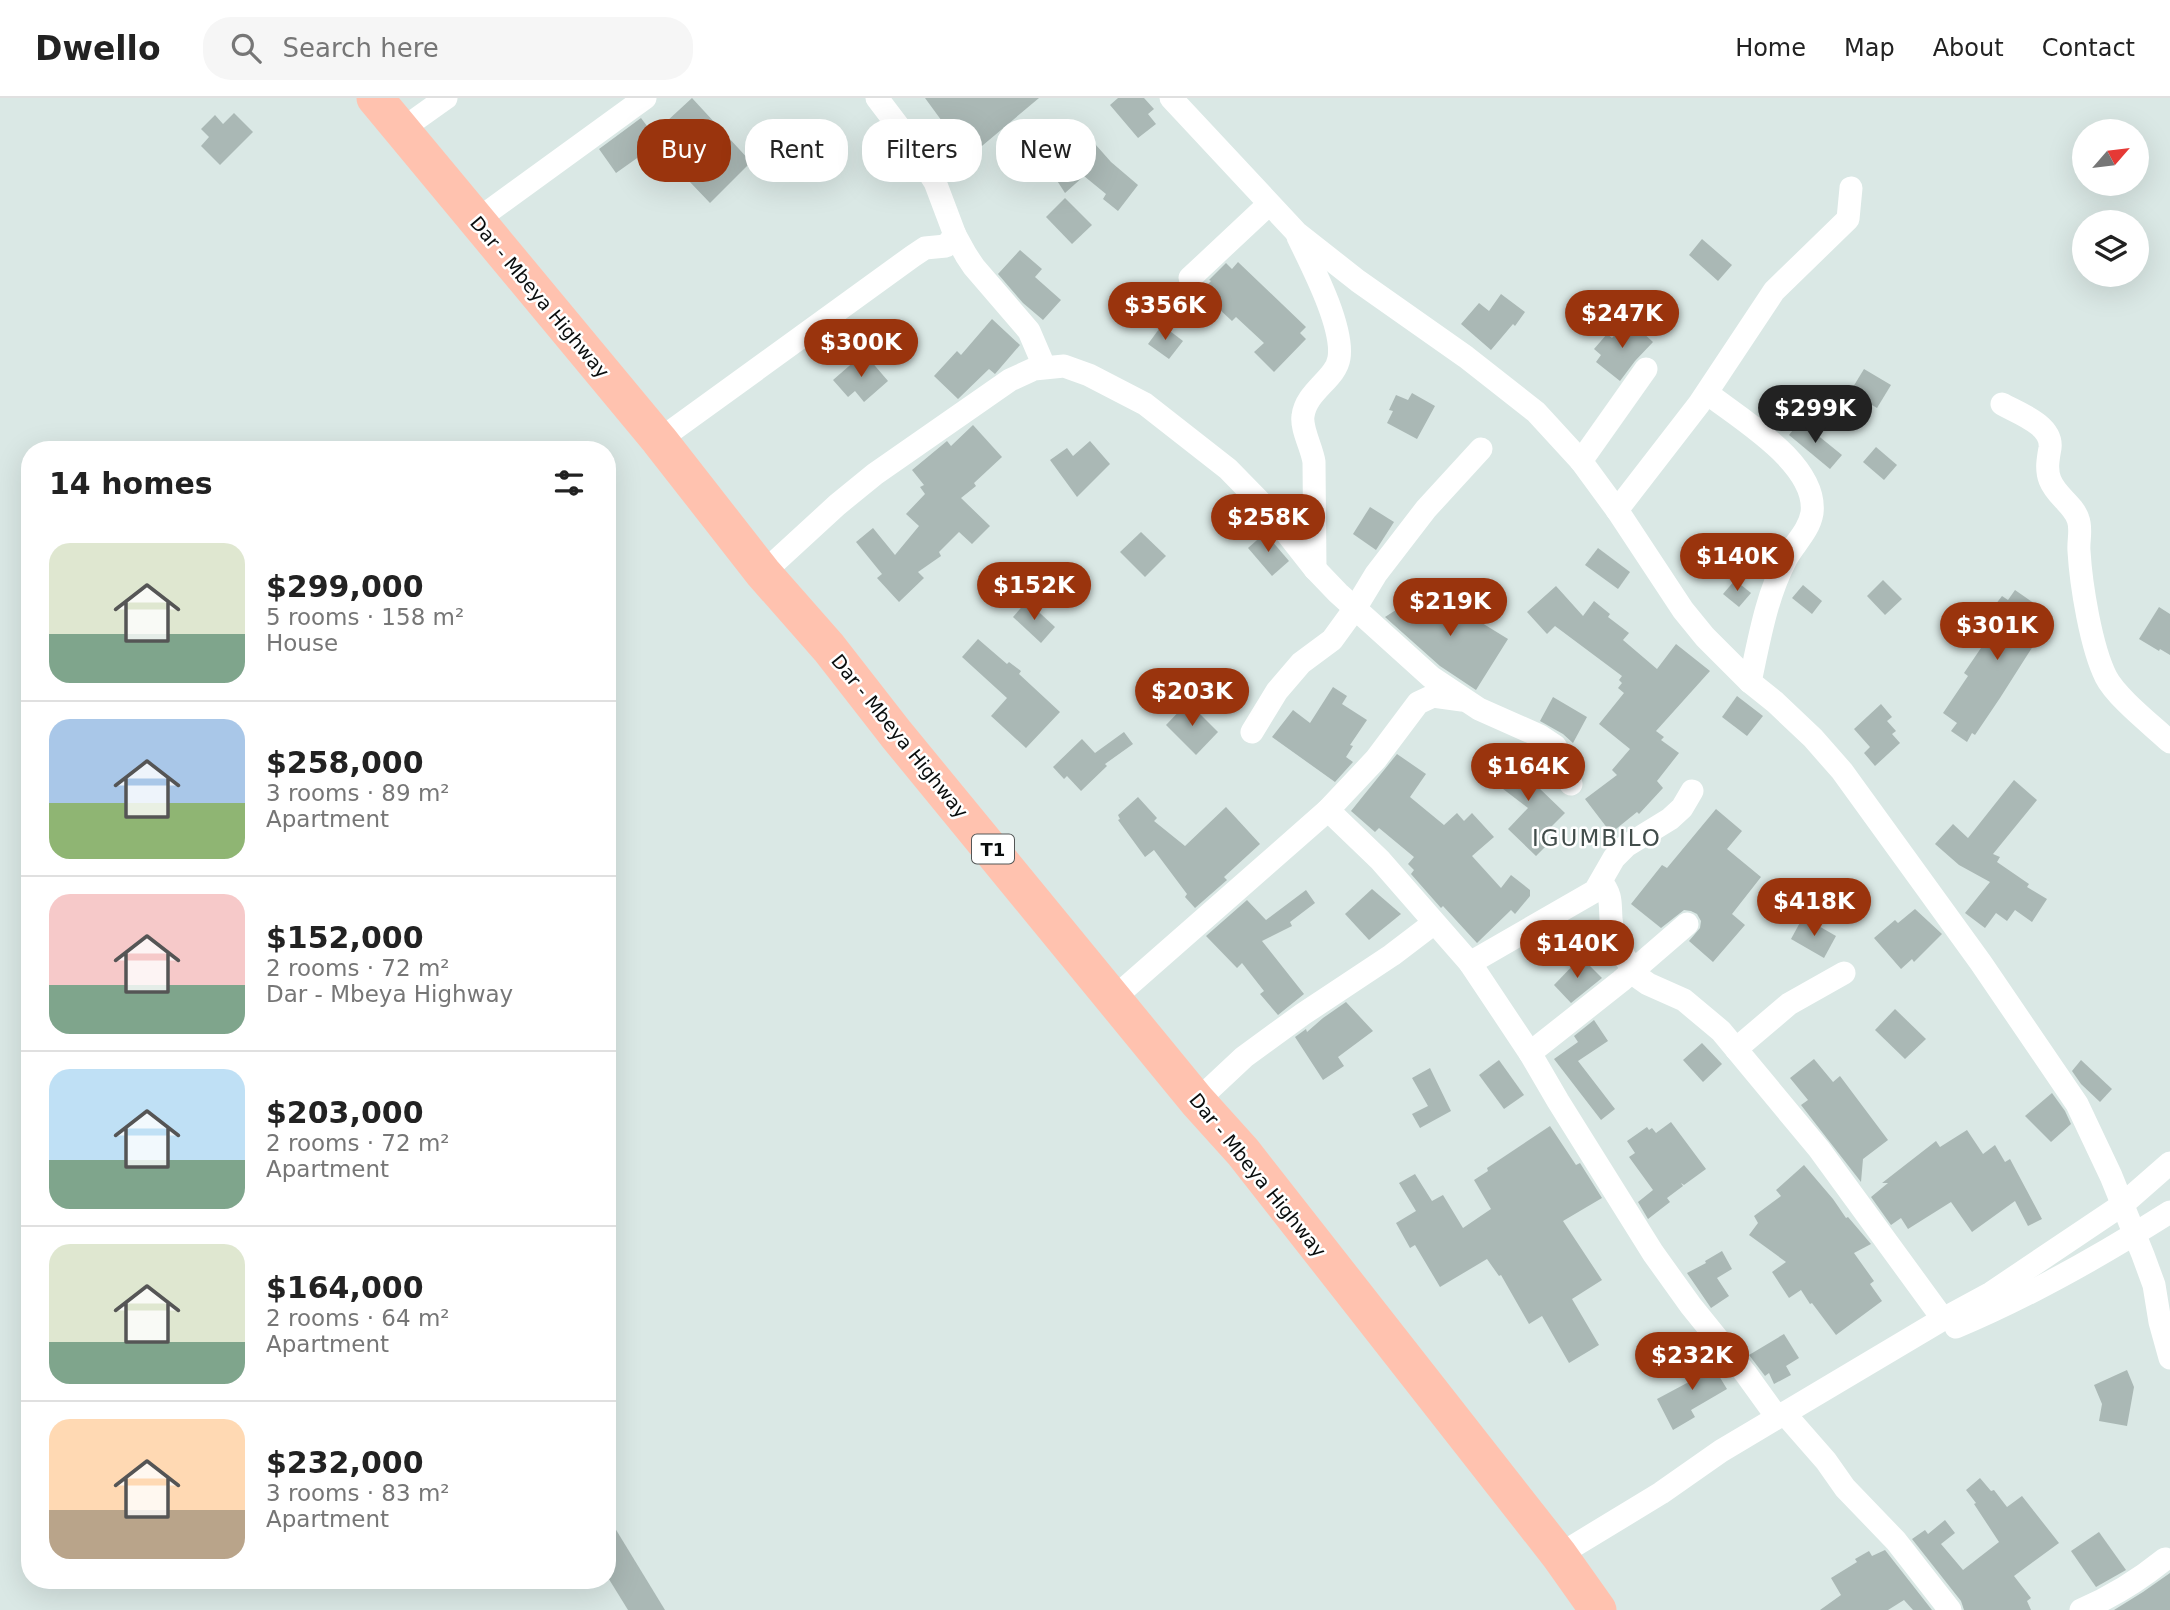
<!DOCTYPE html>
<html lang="en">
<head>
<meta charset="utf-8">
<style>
  :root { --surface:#fff; --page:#f6f6f6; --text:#222; --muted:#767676; --line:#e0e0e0; --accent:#9a340d }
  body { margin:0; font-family:"DejaVu Sans",sans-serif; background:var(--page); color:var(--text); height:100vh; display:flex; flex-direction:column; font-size:26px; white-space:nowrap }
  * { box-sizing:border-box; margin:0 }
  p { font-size:23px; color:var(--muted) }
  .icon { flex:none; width:38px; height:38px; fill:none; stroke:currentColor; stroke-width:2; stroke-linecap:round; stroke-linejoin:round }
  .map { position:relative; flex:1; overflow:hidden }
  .side { position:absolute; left:21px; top:343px; width:595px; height:1148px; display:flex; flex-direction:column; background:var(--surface); border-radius:28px; box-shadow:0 7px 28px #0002 }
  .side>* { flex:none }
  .top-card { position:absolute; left:637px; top:21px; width:665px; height:63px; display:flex; gap:14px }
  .needle { width:46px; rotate:62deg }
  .fabs { position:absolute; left:2072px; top:21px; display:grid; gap:14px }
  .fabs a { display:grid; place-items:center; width:77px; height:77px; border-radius:50%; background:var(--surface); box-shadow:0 7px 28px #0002; font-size:35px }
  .price { position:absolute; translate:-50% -60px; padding:0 16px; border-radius:24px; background:var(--accent); color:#fff; font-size:23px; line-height:46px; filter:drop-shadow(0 2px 4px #0008) }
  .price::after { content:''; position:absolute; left:50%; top:42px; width:21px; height:16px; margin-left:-10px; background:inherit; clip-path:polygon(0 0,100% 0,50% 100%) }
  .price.selected { background:#222; color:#fff }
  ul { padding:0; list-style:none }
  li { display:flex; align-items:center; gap:21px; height:175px; padding:0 28px }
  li+li { border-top:2px solid var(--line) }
  li span { display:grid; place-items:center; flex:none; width:196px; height:140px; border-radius:21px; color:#555 }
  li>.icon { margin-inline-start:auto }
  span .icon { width:84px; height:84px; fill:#fffc; stroke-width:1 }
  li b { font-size:30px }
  h2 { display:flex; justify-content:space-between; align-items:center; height:84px; padding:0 28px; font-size:30px }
  .pill { padding:0 24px; border-radius:28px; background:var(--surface); box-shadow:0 7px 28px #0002; font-size:24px; line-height:63px }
  .pill.selected { background:var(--accent); color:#fff }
  header { display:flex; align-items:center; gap:42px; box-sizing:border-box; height:98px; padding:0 35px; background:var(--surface); border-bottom:2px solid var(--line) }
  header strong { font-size:33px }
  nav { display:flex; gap:38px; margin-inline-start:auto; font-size:24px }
  .search { width:490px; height:63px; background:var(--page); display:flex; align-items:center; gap:18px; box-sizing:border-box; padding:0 24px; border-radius:28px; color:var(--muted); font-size:26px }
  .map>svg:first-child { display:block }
</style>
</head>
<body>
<header>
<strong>Dwello</strong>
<div class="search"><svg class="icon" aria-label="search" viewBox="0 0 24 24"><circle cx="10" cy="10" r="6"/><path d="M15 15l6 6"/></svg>Search here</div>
<nav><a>Home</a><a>Map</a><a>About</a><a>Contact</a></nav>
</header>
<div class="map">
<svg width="2170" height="1512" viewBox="0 0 2170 1512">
  <rect width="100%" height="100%" fill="#dae8e5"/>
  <!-- building -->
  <g fill="#aab8b5">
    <path d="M692,0L751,64L710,105L689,83L710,61L682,29L654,48L664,60L651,70L640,58L616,75L599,51L641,20L653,36Z"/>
    <path d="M925,0H1039L964,63L953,49L958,45Z"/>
    <path d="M1118,0H1144L1154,11L1148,16L1156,26L1138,40L1110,7Z"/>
    <path d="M234,15L253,34L220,67L201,48L209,39L201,31L215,17L223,26Z"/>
    <path d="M1080,29L1111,64L1138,87L1118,113L1103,101L1106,96L1084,78L1065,95L1045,64L1062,53L1058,49Z"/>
    <path d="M1065,100L1092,127L1072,146L1046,119Z"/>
    <path d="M1702,141L1732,167L1718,183L1689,157Z"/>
    <path d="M1020,152L1042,171L1035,179L1061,202L1043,222L1023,205L998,176Z"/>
    <path d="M1238,164L1306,229L1300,235L1306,241L1274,274L1254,254L1264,245L1236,219L1232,223L1206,199L1213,192L1207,187L1211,183L1209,182L1226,165L1232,171Z"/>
    <path d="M1501,196L1525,214L1515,228L1513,226L1491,252L1461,226L1479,205L1489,213Z"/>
    <path d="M992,221L1020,247L995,276L989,271L958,301L934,278L957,253L961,257Z"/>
    <path d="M1629,222L1653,244L1635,263L1620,283L1596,264L1601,257L1594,251L1607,236L1612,240Z"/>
    <path d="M1162,227L1183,243L1169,261L1148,246Z"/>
    <path d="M864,255L888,283L864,304L855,293L848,299L833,282Z"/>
    <path d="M1864,271L1891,287L1877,310L1850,294Z"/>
    <path d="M1412,295L1435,308L1417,341L1387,325L1393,313L1389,312L1396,297L1408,302Z"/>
    <path d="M1800,323L1842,357L1830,371L1789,337Z"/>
    <path d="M973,327L1002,359L974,385L976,388L961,400L990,428L972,446L959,434L939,454L941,458L918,474L924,480L899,504L877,480L882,476L856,444L873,430L895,457L919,428L906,416L925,396L920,389L924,387L912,372L947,343L951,348Z"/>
    <path d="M1090,343L1110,366L1077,399L1050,362L1067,350L1073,358Z"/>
    <path d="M1876,349L1897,367L1884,382L1863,364Z"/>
    <path d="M1370,409L1394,424L1376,452L1353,436Z"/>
    <path d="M1141,434L1166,458L1145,479L1120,454Z"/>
    <path d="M1265,435L1289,463L1272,478L1248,450Z"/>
    <path d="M1598,450L1630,474L1618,491L1585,467Z"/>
    <path d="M1735,482L1751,495L1739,509L1723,496Z"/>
    <path d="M1883,482L1902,501L1885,517L1867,498Z"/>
    <path d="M1803,487L1822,503L1812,516L1792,500Z"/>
    <path d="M1556,488L1583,518L1594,503L1610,516L1608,519L1629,535L1623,542L1657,571L1676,546L1710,573L1656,633L1664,639L1661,642L1679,655L1657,683L1663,690L1639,716L1637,714L1611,735L1585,701L1617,677L1612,672L1630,651L1599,626L1624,595L1618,590L1622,585L1619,582L1622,578L1555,528L1547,536L1527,514Z"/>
    <path d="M2015,492L2052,518L2000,600L1975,637L1972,635L1967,644L1951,633L1957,625L1943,615L1968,578L1964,575L2000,522L1989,515L2002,498L2008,502Z"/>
    <path d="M1421,496L1432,514L1444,498L1457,507L1456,509L1508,541L1476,592L1440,568L1385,519Z"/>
    <path d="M1027,503L1055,529L1041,545L1013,519Z"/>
    <path d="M2159,509L2170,516V557L2160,551L2159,553L2139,541Z"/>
    <path d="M978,541L1007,566L1009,564L1021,573L1019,576L1060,614L1026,650L991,618L1007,600L962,559Z"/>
    <path d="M1333,589L1347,598L1342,606L1367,622L1350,647L1353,648L1346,659L1353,664L1335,684L1272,639L1293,612L1310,625Z"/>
    <path d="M1737,598L1763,618L1747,638L1722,619Z"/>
    <path d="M1553,599L1587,619L1573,645L1563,636L1540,623Z"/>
    <path d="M1188,604L1218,634L1196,657L1166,627Z"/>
    <path d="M1881,606L1892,619L1887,623L1896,633L1892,636L1900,645L1875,668L1864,655L1870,649L1854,631Z"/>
    <path d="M1124,634L1133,646L1105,666L1107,668L1081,693L1067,678L1064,681L1053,669L1082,641L1095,655Z"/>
    <path d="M1509,655L1544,681L1538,689L1565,715L1542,738L1549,745L1536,758L1508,731L1528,710L1490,681Z"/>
    <path d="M1397,656L1426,676L1410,699L1444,727L1457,715L1464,723L1472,715L1494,739L1472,758L1501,790L1511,777L1530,792V798L1515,816L1511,812L1477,845L1443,808L1441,810L1411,776L1414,772L1408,766L1414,759L1379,730L1375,734L1351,713Z"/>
    <path d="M2014,682L2037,702L1993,756L2000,759L1997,764L2029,786L2027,789L2047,801L2032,824L2015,812L2007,823L1996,815L1985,830L1965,815L1990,784L1959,767L1935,746L1953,726L1968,740Z"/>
    <path d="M1138,699L1157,720L1154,723L1185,748L1226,709L1260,746L1224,779L1227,782L1195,810L1185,799L1187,796L1154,752L1145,759L1118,722L1120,721L1118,717Z"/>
    <path d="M1716,711L1742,733L1727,751L1761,779L1732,816L1745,827L1713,864L1689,843L1700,830L1701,823L1697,816L1691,813L1684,812L1661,830L1631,806L1662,767L1667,770Z"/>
    <path d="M1372,791L1401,816L1369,842L1345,816Z"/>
    <path d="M1306,792L1315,805L1290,824L1292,828L1262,843L1304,896L1278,917L1260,896L1264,893L1242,865L1237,870L1206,838L1247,802L1266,822Z"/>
    <path d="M1915,811L1942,836L1914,864L1912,861L1901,871L1874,840L1895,822L1898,825Z"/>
    <path d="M1803,819L1836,838L1824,860L1791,841Z"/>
    <path d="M1581,859L1602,880L1571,905L1554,887Z"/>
    <path d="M1346,904L1373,933L1338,959L1344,968L1323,982L1295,939L1306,931L1307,934L1323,920Z"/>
    <path d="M1895,911L1926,941L1905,961L1875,932Z"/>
    <path d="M1594,922L1608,943L1578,963L1615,1011L1601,1022L1554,961L1578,944L1574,938Z"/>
    <path d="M1702,945L1722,966L1703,984L1683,962Z"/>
    <path d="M1814,961L1833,984L1840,978L1888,1042L1863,1061L1861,1084L1801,1007L1808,1002L1790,980Z"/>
    <path d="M1499,962L1524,997L1504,1011L1479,977Z"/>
    <path d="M2081,962L2112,991L2100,1004L2081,986L2072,973Z"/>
    <path d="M1430,970L1451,1013L1420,1030L1412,1016L1428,1008L1412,980Z"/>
    <path d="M2052,995L2065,1013L2071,1026L2051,1044L2025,1018Z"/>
    <path d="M1671,1024L1706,1071L1684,1087L1681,1085L1683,1088L1667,1100L1670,1104L1648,1121L1638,1104L1653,1092L1629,1059L1635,1055L1627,1043L1647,1029L1649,1032L1652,1030L1656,1035Z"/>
    <path d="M1550,1028L1576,1067L1580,1065L1602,1100L1563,1123L1602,1182L1572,1201L1599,1247L1569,1265L1542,1218L1529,1226L1501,1177L1499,1178L1487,1161L1440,1189L1415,1147L1410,1150L1396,1125L1416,1113L1399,1085L1415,1076L1432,1103L1443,1097L1463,1130L1491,1111L1474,1082L1488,1073L1487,1070Z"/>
    <path d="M1967,1032L1983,1056L1995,1047L2005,1064L2010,1061L2042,1121L2028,1128L2015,1103L1972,1134L1951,1104L1908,1131L1901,1120L1891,1127L1871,1099L1888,1085H1882L1936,1043L1940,1049Z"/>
    <path d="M1804,1067L1833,1101L1846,1120L1848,1119L1871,1146L1854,1155L1874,1183L1870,1186L1882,1203L1836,1237L1812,1205L1810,1206L1801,1192L1789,1200L1772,1174L1786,1164L1749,1137L1758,1125L1754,1118L1781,1098L1776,1092Z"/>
    <path d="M1722,1153L1732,1171L1717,1180L1729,1198L1711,1210L1687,1175L1706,1165L1705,1163Z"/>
    <path d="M1784,1236L1799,1260L1786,1268L1791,1277L1774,1286L1769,1275L1765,1278L1749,1257Z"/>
    <path d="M1702,1250L1727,1291L1691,1312L1695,1319L1673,1332L1657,1301L1700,1278L1688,1257Z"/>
    <path d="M2127,1272L2134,1289L2127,1328L2099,1323L2102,1306L2094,1287Z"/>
    <path d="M1980,1380L1991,1393L1994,1392L2007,1409L2022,1398L2059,1445L2014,1478L2031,1500L2027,1503L2031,1512H1964L1961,1503L1912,1441L1925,1432L1928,1436L1945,1422L1955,1435L1941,1446L1963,1472L1999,1444L1974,1406L1976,1405L1966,1392Z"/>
    <path d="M607,1417L665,1512H628L607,1478Z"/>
    <path d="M2099,1434L2126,1472L2096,1489L2071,1453Z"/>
    <path d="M1885,1452L1932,1512H1913L1904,1502L1888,1512H1820L1841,1497L1831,1480L1857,1464L1855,1461L1869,1453L1872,1458Z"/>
    <path d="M2170,1475V1512H2114L2143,1494Z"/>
  </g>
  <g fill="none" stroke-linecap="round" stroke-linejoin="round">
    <!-- minor -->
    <g stroke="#fff" stroke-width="23">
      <path d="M877,0L905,37L935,84L955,137L966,157L974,169L1029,233L1044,268"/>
      <path d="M1171,0L1297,135L1358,183L1466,259L1536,314L1581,363L1617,412L1683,512L1705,539L1750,584L1775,604L1813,640L1842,673L1981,865L2077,1006L2111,1078L2143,1157L2154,1187L2160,1224L2170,1260"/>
      <path d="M401,32L446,0"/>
      <path d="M477,122L645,0"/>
      <path d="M1298,139C1312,168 1344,229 1339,260C1336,281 1306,293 1303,318C1301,331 1312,350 1314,364L1315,471"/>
      <path d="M1190,180L1269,106"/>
      <path d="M1707,295C1740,321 1818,366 1812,415C1809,433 1794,446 1786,461C1766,499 1759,543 1750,584"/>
      <path d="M2002,306C2018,315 2053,327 2050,350C2048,361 2046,372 2050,382C2056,398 2073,406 2078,421C2082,431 2078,443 2079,453C2081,487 2091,549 2106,579C2116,599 2153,628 2170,644"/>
      <path d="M659,342L913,158L925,150L946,148L955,137"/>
      <path d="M1581,363L1646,271"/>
      <path d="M1617,412L1699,306L1774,193L1848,121L1851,90"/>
      <path d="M763,475L837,407L875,376L1010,282L1034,271L1064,268L1089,277L1145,306L1228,371L1270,414L1315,471L1338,495L1431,579L1479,611L1540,638L1555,648L1563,661L1571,686"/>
      <path d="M1252,634L1277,593L1301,565L1332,542L1356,509L1376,476L1426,411L1481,351"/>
      <path d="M1328,712L1380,762L1470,865L1530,955L1558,1003L1653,1155L1691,1208L1746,1276L1777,1319"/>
      <path d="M1601,784C1612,796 1610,806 1611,821C1613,839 1621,859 1635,871"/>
      <path d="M1470,865L1595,793L1614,760L1626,748L1670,721L1682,710L1692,693"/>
      <path d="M1631,874L1648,886L1684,902L1721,933L1819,1051L1943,1221"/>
      <path d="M1114,900L1328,712L1376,661L1418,605L1433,598L1462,602"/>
      <path d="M1736,951L1789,906L1844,875"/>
      <path d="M1530,955L1621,883L1687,826"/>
      <path d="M1197,1003L1244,959L1303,916L1392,857L1434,825"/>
      <path d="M1956,1229C2030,1198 2102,1157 2170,1114"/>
      <path d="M1784,1315L1826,1363L1845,1390L1896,1443L1950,1512"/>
      <path d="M1559,1457L1661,1395L1721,1353L1943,1221L1991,1195L2122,1107L2170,1065"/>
      <path d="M2081,1512C2112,1499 2139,1482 2165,1461"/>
    </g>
    <!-- trunk -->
    <path stroke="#ffc2af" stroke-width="37" d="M375,0L659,342L763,475L829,550L896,636L1197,1003L1243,1054L1559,1457L1598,1512"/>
  </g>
  <g text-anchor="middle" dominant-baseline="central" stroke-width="5" stroke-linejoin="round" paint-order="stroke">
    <!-- shield labels -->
    <rect fill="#fff" stroke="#535656" stroke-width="2" x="972" y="736.5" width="42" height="29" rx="5"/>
    <g font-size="18" font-weight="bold" fill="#090d0d">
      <text x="993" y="751">T1</text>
    </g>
    <!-- street labels -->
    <g font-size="19" fill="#090d0d" stroke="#fff">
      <text transform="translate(540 199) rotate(50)">Dar - Mbeya Highway</text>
      <text transform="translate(900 638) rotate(51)">Dar - Mbeya Highway</text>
      <text transform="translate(1258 1077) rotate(51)">Dar - Mbeya Highway</text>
    </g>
    <!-- quarter labels -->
    <g font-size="23" letter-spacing="2" fill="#424d4b" stroke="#fff">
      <text x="1597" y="740">IGUMBILO</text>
    </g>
  </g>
</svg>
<div class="fabs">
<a><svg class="needle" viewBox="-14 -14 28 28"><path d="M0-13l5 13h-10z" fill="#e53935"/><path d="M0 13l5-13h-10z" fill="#767676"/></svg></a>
<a><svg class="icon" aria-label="layers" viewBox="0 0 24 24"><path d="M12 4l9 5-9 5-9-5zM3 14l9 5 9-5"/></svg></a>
</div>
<b class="price" style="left:1165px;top:244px">$356K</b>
<b class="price" style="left:1622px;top:252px">$247K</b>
<b class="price" style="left:861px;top:281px">$300K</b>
<b class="price selected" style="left:1815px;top:347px">$299K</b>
<b class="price" style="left:1268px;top:456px">$258K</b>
<b class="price" style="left:1737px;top:495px">$140K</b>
<b class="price" style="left:1034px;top:524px">$152K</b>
<b class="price" style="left:1450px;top:540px">$219K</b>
<b class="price" style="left:1997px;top:564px">$301K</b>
<b class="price" style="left:1192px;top:630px">$203K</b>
<b class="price" style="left:1528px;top:705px">$164K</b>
<b class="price" style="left:1814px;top:840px">$418K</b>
<b class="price" style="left:1577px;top:882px">$140K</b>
<b class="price" style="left:1692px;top:1294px">$232K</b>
<div class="top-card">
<a class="pill selected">Buy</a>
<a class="pill">Rent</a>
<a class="pill">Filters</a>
<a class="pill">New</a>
</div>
<section class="side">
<h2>14 homes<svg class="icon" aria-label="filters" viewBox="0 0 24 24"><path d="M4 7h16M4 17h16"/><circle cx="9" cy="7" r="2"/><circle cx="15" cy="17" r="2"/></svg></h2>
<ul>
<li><span style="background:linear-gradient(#dfe7d0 65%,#7fa58c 0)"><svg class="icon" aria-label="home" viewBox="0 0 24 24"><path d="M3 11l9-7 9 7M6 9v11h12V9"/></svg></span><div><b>$299,000</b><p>5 rooms · 158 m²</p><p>House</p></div></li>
<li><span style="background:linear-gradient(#a9c7e8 60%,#8fb573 0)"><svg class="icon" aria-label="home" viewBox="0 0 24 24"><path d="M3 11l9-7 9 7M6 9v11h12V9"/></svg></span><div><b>$258,000</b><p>3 rooms · 89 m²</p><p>Apartment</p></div></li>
<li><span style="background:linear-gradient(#f6c9c9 65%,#7fa58c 0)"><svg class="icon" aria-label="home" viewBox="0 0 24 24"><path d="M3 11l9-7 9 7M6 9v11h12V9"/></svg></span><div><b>$152,000</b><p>2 rooms · 72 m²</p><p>Dar - Mbeya Highway</p></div></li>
<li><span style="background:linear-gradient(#bfe0f5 65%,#7fa58c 0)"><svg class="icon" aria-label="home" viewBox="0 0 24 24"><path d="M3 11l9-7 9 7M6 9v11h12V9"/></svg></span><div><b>$203,000</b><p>2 rooms · 72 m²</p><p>Apartment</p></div></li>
<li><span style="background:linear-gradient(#dfe7d0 70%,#7fa58c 0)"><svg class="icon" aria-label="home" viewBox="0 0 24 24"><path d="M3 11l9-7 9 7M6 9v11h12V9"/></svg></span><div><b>$164,000</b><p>2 rooms · 64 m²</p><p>Apartment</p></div></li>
<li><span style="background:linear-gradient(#ffd9b3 65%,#b9a48a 0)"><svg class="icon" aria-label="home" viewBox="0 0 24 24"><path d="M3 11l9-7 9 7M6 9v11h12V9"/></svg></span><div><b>$232,000</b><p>3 rooms · 83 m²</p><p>Apartment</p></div></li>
</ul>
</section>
</div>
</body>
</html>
